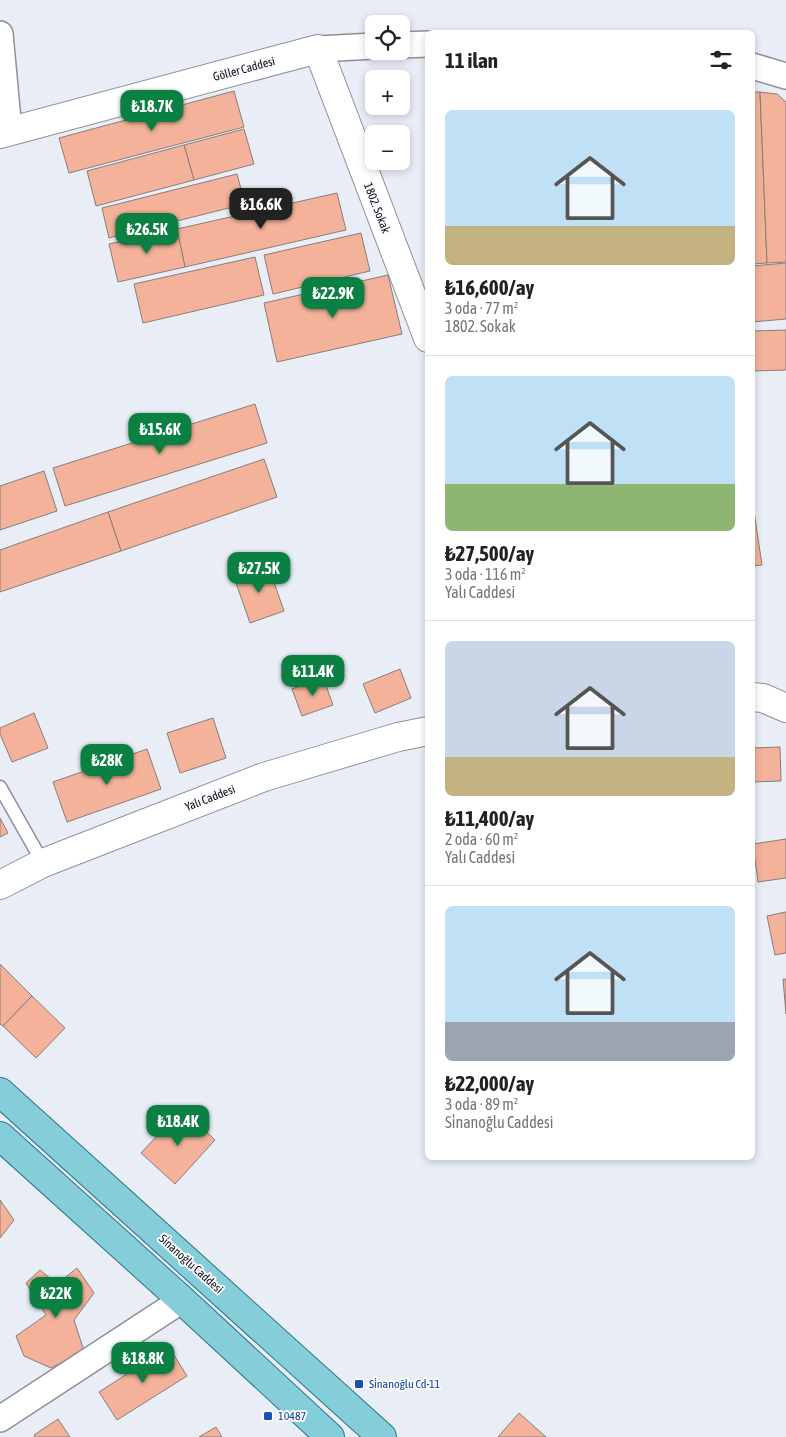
<!DOCTYPE html>
<html lang="tr">
<head>
<meta charset="utf-8">
<style>
  :root { --surface:#fff; --page:#f6f6f6; --text:#222; --muted:#767676; --line:#e0e0e0; --accent:#0b8043 }
  body { margin:0; font-family:"Asap Condensed",sans-serif; background:var(--page); color:var(--text); height:100vh; display:flex; flex-direction:column; font-size:19px; white-space:nowrap }
  * { box-sizing:border-box; margin:0 }
  p { font-size:16px; color:var(--muted) }
  .icon { flex:none; width:28px; height:28px; fill:none; stroke:currentColor; stroke-width:2; stroke-linecap:round; stroke-linejoin:round }
  .map { position:relative; flex:1; overflow:hidden }
  .sheet { position:absolute; left:425px; top:30px; width:330px; height:1130px; display:flex; flex-direction:column; background:var(--surface); border-radius:8px; box-shadow:0 2px 8px #0003 }
  .sheet>* { flex:none }
  .controls { position:absolute; left:365px; top:15px; display:grid; gap:10px }
  .controls a { display:grid; place-items:center; width:45px; height:45px; border-radius:8px; background:var(--surface); box-shadow:0 2px 8px #0003; font-size:25px }
  .price { position:absolute; translate:-50% -42px; padding:0 11px; border-radius:10px; background:var(--accent); color:#fff; font-size:16px; line-height:32px; filter:drop-shadow(0 1px 2px #0008) }
  .price::after { content:''; position:absolute; left:50%; top:30px; width:15px; height:11px; margin-left:-8px; background:inherit; clip-path:polygon(0 0,100% 0,50% 100%) }
  .price.on { background:#222; color:#fff }
  ul { padding:0; list-style:none }
  li { display:grid; align-content:center; gap:10px; height:265px; padding:0 20px }
  li+li { border-top:1px solid var(--line) }
  li span { display:grid; place-items:center; height:155px; border-radius:8px; color:#555 }
  li>.icon { margin-inline-start:auto }
  span .icon { width:90px; height:90px; fill:#fffc; stroke-width:1 }
  li b { font-size:21px }
  h2 { display:flex; justify-content:space-between; align-items:center; height:60px; padding:0 20px; font-size:21px }
  .map>svg:first-child { display:block }
</style>
</head>
<body>
<div class="map">
<svg width="786" height="1437" viewBox="0 0 786 1437">
  <rect width="100%" height="100%" fill="#e8edf6"/>
  <!-- building -->
  <g fill="#f3b299" stroke="#887e7a">
    <path d="M234,91L244,127L69,173L59,138Z"/>
    <path d="M752,92H760L767,263L752,264Z"/>
    <path d="M760,92L777,94L786,102V262L767,263Z"/>
    <path d="M244,129L254,164L194,180L184,145Z"/>
    <path d="M184,145L194,180L96,206L87,171Z"/>
    <path d="M237,174L245,204L109,238L102,208Z"/>
    <path d="M337,193L346,230L185,267L177,229Z"/>
    <path d="M177,229L185,267L118,282L109,244Z"/>
    <path d="M361,233L370,271L273,294L264,255Z"/>
    <path d="M255,257L264,295L143,323L134,284Z"/>
    <path d="M786,263V319L752,322V266Z"/>
    <path d="M388,275L402,334L277,362L264,303Z"/>
    <path d="M786,330V370L752,371V331Z"/>
    <path d="M255,404L267,443L65,506L53,468Z"/>
    <path d="M264,459L277,497L121,551L108,512Z"/>
    <path d="M44,471L57,511L0,530V486Z"/>
    <path d="M752,498L762,565L752,566Z"/>
    <path d="M108,512L121,551L0,592V550Z"/>
    <path d="M268,565L284,611L250,623L234,577Z"/>
    <path d="M400,669L411,698L375,713L363,684Z"/>
    <path d="M323,677L333,705L302,716L292,689Z"/>
    <path d="M34,713L48,748L12,762L0,734V728Z"/>
    <path d="M213,718L226,758L180,773L167,733Z"/>
    <path d="M780,747L781,781L752,782V748Z"/>
    <path d="M147,749L161,789L67,822L53,782Z"/>
    <path d="M0,818L8,833L0,837Z"/>
    <path d="M786,839V878L758,882L753,844Z"/>
    <path d="M786,912V953L775,955L767,916Z"/>
    <path d="M0,964L32,996L3,1026L0,1024Z"/>
    <path d="M783,979H786V1014Z"/>
    <path d="M32,996L65,1028L36,1058L3,1026Z"/>
    <path d="M182,1109L215,1140L175,1184L141,1153Z"/>
    <path d="M0,1200L14,1220L0,1238Z"/>
    <path d="M77,1268L94,1293L74,1320L84,1351L51,1368L24,1356L16,1336L46,1315L26,1283L40,1270L57,1284Z"/>
    <path d="M169,1347L187,1376L117,1420L99,1392Z"/>
    <path d="M519,1413L546,1437H498Z"/>
    <path d="M58,1419L70,1437H35L34,1435Z"/>
    <path d="M216,1427L222,1437H199Z"/>
  </g>
  <g fill="none" stroke-linecap="round" stroke-linejoin="round">
    <!-- service casing -->
    <g stroke="#8b9099" stroke-width="15">
      <path id="service" d="M0,787L43,863"/>
    </g>
    <!-- minor casing -->
    <g stroke="#8b9099" stroke-width="28">
      <g id="minor">
        <path d="M0,34L9,131"/>
        <path d="M401,45L428,44"/>
        <path d="M318,49L374,46"/>
        <path d="M752,66L786,76"/>
        <path d="M0,1419L182,1300"/>
      </g>
    </g>
    <!-- tertiary casing -->
    <g stroke="#8b9099" stroke-width="30">
      <g id="tertiary">
        <path d="M0,134L318,49L428,338"/>
        <path d="M752,697L763,698L786,708"/>
        <path d="M0,885L43,863L264,777L398,737L428,731"/>
      </g>
    </g>
    <!-- primary casing -->
    <g stroke="#287585" stroke-width="30">
      <g id="primary">
        <path d="M0,1092L382,1437"/>
        <path d="M0,1136L182,1300L330,1437"/>
      </g>
    </g>
    <!-- service -->
    <use href="#service" stroke="#fff" stroke-width="12"/>
    <!-- minor -->
    <use href="#minor" stroke="#fff" stroke-width="25"/>
    <!-- tertiary -->
    <use href="#tertiary" stroke="#fff" stroke-width="28"/>
    <!-- primary -->
    <use href="#primary" stroke="#86cdda" stroke-width="28"/>
  </g>
  <!-- markers -->
  <g fill="#1a4fb4" stroke="#f8fafe" stroke-width="2">
    <rect x="354" y="1379" width="10" height="10" rx="2.5"/>
    <rect x="263" y="1411" width="10" height="10" rx="2.5"/>
  </g>
  <g text-anchor="middle" dominant-baseline="central" stroke-width="4" stroke-linejoin="round" paint-order="stroke">
    <!-- street labels -->
    <g font-size="12" fill="#0f1114" stroke="#f8fafe">
      <text transform="translate(244 69) rotate(-15)">Göller Caddesi</text>
      <text transform="translate(377 208) rotate(69)">1802. Sokak</text>
      <text transform="translate(210 798) rotate(-21)">Yalı Caddesi</text>
      <text transform="translate(191 1264) rotate(42)">Si̇nanoğlu Caddesi</text>
    </g>
    <!-- transit labels -->
    <g font-size="12" fill="#164399" stroke="#f8fafe" text-anchor="start">
      <text x="369" y="1384">Si̇nanoğlu Cd-11</text>
      <text x="278" y="1416">10487</text>
    </g>
  </g>
</svg>
<div class="controls">
<a><svg class="icon" aria-label="locate" viewBox="0 0 24 24"><circle cx="12" cy="12" r="6"/><path d="M12 2v4M12 18v4M2 12h4M18 12h4"/></svg></a>
<a>+</a>
<a>−</a>
</div>
<b class="price" style="left:152px;top:132px">₺18.7K</b>
<b class="price on" style="left:261px;top:230px">₺16.6K</b>
<b class="price" style="left:147px;top:255px">₺26.5K</b>
<b class="price" style="left:333px;top:319px">₺22.9K</b>
<b class="price" style="left:160px;top:455px">₺15.6K</b>
<b class="price" style="left:259px;top:594px">₺27.5K</b>
<b class="price" style="left:313px;top:697px">₺11.4K</b>
<b class="price" style="left:107px;top:786px">₺28K</b>
<b class="price" style="left:178px;top:1147px">₺18.4K</b>
<b class="price" style="left:56px;top:1319px">₺22K</b>
<b class="price" style="left:143px;top:1384px">₺18.8K</b>
<section class="sheet">
<h2>11 ilan<svg class="icon" aria-label="filters" viewBox="0 0 24 24"><path d="M4 7h16M4 17h16"/><circle cx="9" cy="7" r="2"/><circle cx="15" cy="17" r="2"/></svg></h2>
<ul>
<li><span style="background:linear-gradient(#bfe0f5 75%,#c2b280 0)"><svg class="icon" aria-label="home" viewBox="0 0 24 24"><path d="M3 11l9-7 9 7M6 9v11h12V9"/></svg></span><div><b>₺16,600/ay</b><p>3 oda · 77 m²</p><p>1802. Sokak</p></div></li>
<li><span style="background:linear-gradient(#bfe0f5 70%,#8fb573 0)"><svg class="icon" aria-label="home" viewBox="0 0 24 24"><path d="M3 11l9-7 9 7M6 9v11h12V9"/></svg></span><div><b>₺27,500/ay</b><p>3 oda · 116 m²</p><p>Yalı Caddesi</p></div></li>
<li><span style="background:linear-gradient(#c9d6e8 75%,#c2b280 0)"><svg class="icon" aria-label="home" viewBox="0 0 24 24"><path d="M3 11l9-7 9 7M6 9v11h12V9"/></svg></span><div><b>₺11,400/ay</b><p>2 oda · 60 m²</p><p>Yalı Caddesi</p></div></li>
<li><span style="background:linear-gradient(#bfe0f5 75%,#9aa5b1 0)"><svg class="icon" aria-label="home" viewBox="0 0 24 24"><path d="M3 11l9-7 9 7M6 9v11h12V9"/></svg></span><div><b>₺22,000/ay</b><p>3 oda · 89 m²</p><p>Si̇nanoğlu Caddesi</p></div></li>
</ul>
</section>
</div>
</body>
</html>
